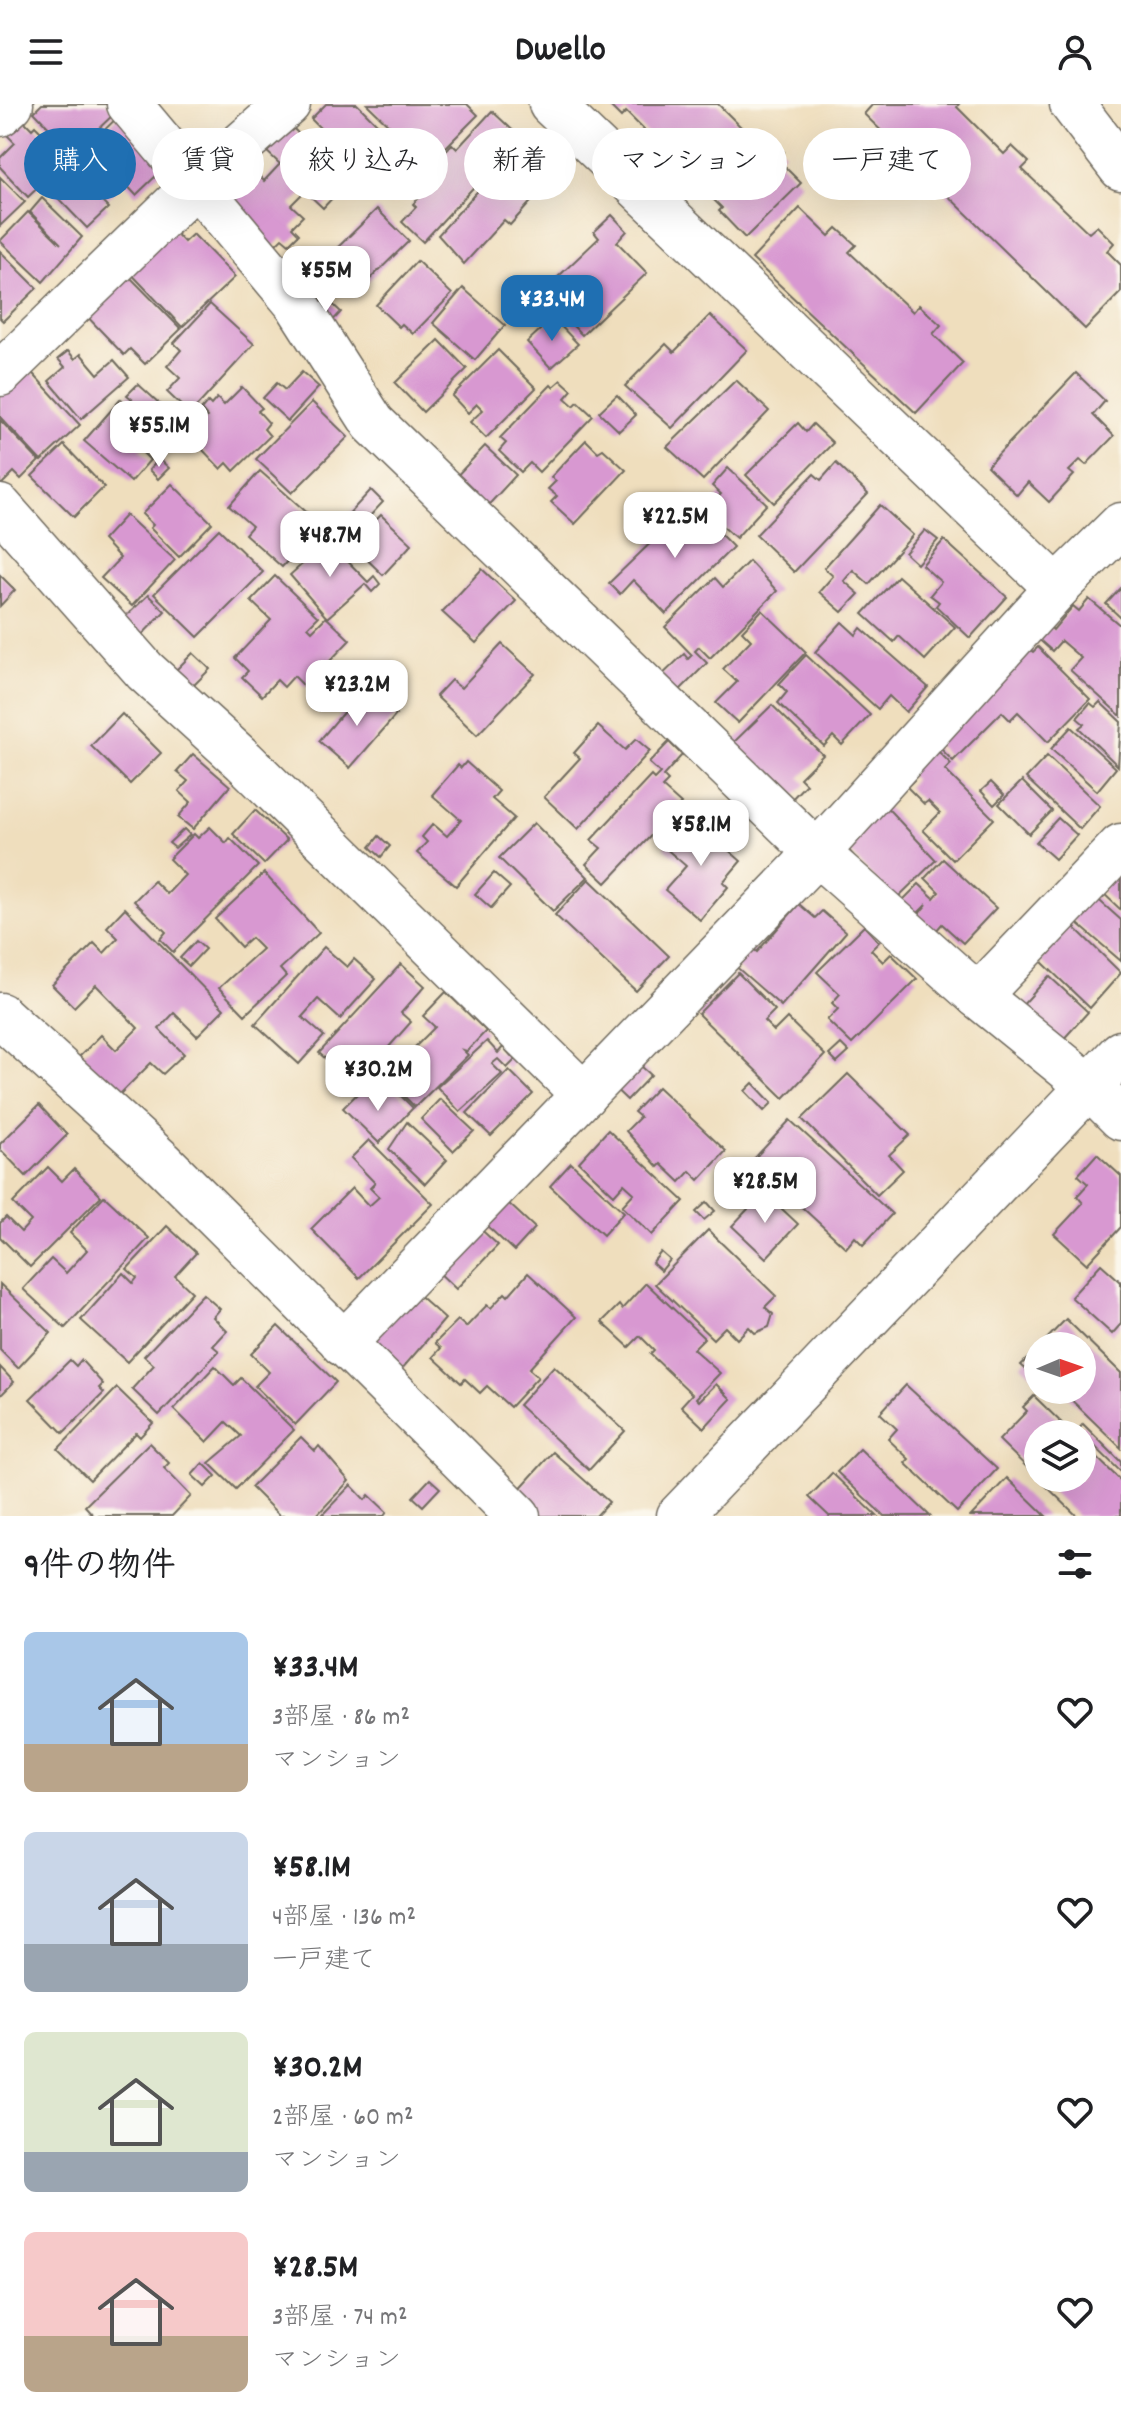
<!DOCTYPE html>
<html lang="ja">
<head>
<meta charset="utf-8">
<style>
  :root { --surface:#fff; --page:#f2f2f2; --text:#202124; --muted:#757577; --accent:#1f6fb2 }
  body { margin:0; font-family:Dekko,"Klee One",sans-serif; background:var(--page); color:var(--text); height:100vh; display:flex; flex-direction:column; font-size:30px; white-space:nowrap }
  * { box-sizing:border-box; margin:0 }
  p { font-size:26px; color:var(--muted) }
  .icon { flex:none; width:44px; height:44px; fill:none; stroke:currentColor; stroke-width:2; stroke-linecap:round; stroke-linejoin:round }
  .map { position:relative; height:1412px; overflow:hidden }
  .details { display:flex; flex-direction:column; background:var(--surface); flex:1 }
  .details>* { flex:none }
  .top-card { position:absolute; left:24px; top:24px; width:1074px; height:72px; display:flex; gap:16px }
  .needle { width:52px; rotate:88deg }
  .buttons { position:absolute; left:1024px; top:1228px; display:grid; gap:16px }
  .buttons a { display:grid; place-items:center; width:72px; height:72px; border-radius:50%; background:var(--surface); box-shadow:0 8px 32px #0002; font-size:40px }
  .price { position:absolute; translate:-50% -68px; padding:0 18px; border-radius:16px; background:#fff; color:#222; font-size:26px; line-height:52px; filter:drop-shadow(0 2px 4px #0008) }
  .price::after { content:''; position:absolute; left:50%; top:48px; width:24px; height:18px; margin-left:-12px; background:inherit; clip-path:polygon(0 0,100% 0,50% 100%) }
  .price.on { background:var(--accent); color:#fff }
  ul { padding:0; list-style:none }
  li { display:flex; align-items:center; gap:24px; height:200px; padding:0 24px }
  li span { display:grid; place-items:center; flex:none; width:224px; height:160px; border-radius:12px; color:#555 }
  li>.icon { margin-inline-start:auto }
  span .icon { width:96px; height:96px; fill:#fffc; stroke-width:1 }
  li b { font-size:34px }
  h2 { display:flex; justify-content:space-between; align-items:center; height:96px; padding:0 24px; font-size:34px }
  .tag { padding:0 28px; border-radius:36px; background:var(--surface); box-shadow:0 8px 32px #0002; font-size:28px; line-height:72px }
  .tag.on { background:var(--accent); color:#fff }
  header { display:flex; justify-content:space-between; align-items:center; height:104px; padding:0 24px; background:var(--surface); font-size:36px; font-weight:700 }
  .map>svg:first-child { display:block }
</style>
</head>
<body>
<header><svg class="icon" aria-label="menu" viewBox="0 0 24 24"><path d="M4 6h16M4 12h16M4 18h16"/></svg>Dwello<svg class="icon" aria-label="person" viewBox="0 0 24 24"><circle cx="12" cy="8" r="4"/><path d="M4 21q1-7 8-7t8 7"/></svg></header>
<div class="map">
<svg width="1121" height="1412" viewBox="0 0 1121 1412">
  <rect width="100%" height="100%" fill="#fbf7ec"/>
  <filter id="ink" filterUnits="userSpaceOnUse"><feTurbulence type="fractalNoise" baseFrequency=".0125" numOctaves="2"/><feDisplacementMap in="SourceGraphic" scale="16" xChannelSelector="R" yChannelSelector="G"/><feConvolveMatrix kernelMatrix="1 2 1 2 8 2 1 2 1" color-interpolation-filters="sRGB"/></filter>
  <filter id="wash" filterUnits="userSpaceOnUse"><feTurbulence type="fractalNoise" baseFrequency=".006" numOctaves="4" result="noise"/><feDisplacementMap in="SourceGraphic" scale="32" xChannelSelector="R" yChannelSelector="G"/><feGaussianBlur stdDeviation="1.8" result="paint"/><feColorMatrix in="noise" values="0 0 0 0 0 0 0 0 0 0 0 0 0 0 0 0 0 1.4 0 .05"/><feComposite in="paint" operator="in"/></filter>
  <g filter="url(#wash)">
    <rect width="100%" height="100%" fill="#efdebd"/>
    <g id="blocks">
      <!-- building -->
      <g fill="#d898d1">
        <path d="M42,0H106L115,9L73,49L34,8Z"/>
        <path d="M326,0H357L388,31L356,63L322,37L328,32L311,15Z"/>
        <path d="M367,0H467L478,11L429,60Z"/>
        <path d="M608,0H718L757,39L767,30L784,48L777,55L801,79L745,134L719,107L722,104L626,8L621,13Z"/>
        <path d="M873,0H959L957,3L1004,50L1012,42L1029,58L1022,65L1089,129L1097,122L1114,139L1107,147L1121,161V188L1085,225L864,10Z"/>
        <path d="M130,1L182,47L136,91L89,41Z"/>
        <path d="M13,6L32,25L35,22L68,55L28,93L0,63V54L15,39L0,24Z"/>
        <path d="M492,7L520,33L423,138L402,118L416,103L413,100L419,94L410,85L452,40L457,45Z"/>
        <path d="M288,19L342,74L331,85L336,90L323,104L305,87L291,101L303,112L292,123L299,130L289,140L282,134L270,146L218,83L244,57L264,77L280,60L263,44Z"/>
        <path d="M527,32L542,45L517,73L537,91L510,121L504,116L464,160L438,131Z"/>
        <path d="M86,55L117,86L103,99L108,104L87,124L52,88Z"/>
        <path d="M0,73L25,98L0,122Z"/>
        <path d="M42,94L82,133L43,178L0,137L28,108L61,140L30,108Z"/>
        <path d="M800,104L829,132L837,124L856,141L849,148L913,208L919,201L941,221L933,230L963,259L916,309L752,155Z"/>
        <path d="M377,105L409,137L361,184L329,152Z"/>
        <path d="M612,111L627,127L617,138L647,169L582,231L541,189L599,134L594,128Z"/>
        <path d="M171,124L184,138L193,130L235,173L182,223L123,161Z"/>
        <path d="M0,147L37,184L3,217L0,214Z"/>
        <path d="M417,157L452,190L413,230L402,220L399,223L376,201Z"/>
        <path d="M123,166L181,225L145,260L130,245L124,251L81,206Z"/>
        <path d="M463,184L505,221L475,256L433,219Z"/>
        <path d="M327,195L341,208L325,225L311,212Z"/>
        <path d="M210,200L254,240L190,310L167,288L180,274L167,262L181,246L174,239Z"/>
        <path d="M710,211L747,246L672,324L625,282L666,240L674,248Z"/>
        <path d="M553,214L578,240L551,264L527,238Z"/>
        <path d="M439,236L467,265L423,308L395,279Z"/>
        <path d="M498,246L536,284L486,334L470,318L483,306L477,300L468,309L452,292Z"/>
        <path d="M68,247L75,255L81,250L98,270L114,256L129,273L81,315L49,277L65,263L58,255Z"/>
        <path d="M24,260L80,321L41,357L0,313V290L8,285Z"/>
        <path d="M302,268L319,283L288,317L263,294L277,279L285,286Z"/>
        <path d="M1076,269L1105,297L1093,311L1114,332L1086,361L1080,356L1069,367L1074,371L1049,398L1028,378L1017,391L987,362Z"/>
        <path d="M561,276L572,286L565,294L574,302L578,298L593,312L539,368L530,359L521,368L499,347L506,339L500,334L551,281L553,283Z"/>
        <path d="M736,276L769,307L703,376L667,343Z"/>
        <path d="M138,280L171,310L160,322L143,306L139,310L157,327L140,346L150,356L131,378L84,337L121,295L127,300L132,295L127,291Z"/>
        <path d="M242,283L262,304L258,307L269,319L264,325L270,332L234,367L227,359L221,365L202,345L206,341L192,327L207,313L201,306L208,298L211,301L217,294L224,301Z"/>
        <path d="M617,291L636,311L619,327L599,308Z"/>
        <path d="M312,298L348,333L292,389L256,355Z"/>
        <path d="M0,316L39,357L21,375L14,368L0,382Z"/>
        <path d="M798,319L806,328L813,320L833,339L774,399L746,371Z"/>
        <path d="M586,336L598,348L603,345L626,366L575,420L551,398L557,392L548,385L556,377L551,373Z"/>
        <path d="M64,341L104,383L74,413L32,372Z"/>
        <path d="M485,342L516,371L482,408L451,378Z"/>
        <path d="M159,355L169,364L158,375L149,366Z"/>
        <path d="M836,359L868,390L794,468L756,431L814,370L821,376Z"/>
        <path d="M728,364L767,400L736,434L705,407L721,390L712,382Z"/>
        <path d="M260,367L320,420L282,463L245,430L252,422L229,402Z"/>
        <path d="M172,380L212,419L179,453L150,424L153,421L142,410Z"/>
        <path d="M371,386L383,398L341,443L329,431Z"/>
        <path d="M691,400L733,443L666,510L633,476L620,490L609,479Z"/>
        <path d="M880,401L913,431L869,480L853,466L844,477L859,490L842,508L819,488L833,472L824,464Z"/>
        <path d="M126,411L175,456L132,502L101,474L120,454L103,436Z"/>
        <path d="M381,411L412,440L383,471L352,441Z"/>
        <path d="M219,425L263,468L198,533L154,490Z"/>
        <path d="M925,426L938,436L917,460L905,449Z"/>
        <path d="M944,436L1007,493L970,534L936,502L939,498L930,491L941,478L922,461Z"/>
        <path d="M328,437L368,478L374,472L380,480L372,488L365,480L327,514L290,471Z"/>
        <path d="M749,457L777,487L710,554L699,543L695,547L707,559L673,593L657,576L684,550L688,555L692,551L665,523L715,474L723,483Z"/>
        <path d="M482,465L516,497L476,539L442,508Z"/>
        <path d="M0,471L15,486L0,502Z"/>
        <path d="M275,472L318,513L308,523L312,527L326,513L350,536L305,583L294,572L284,583L277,576L262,592L242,573L248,567L235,554L271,516L251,497Z"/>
        <path d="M898,472L955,523L925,556L899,532L894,538L863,510Z"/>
        <path d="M1121,484V514L1106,500Z"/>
        <path d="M148,491L165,507L134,539L116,522Z"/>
        <path d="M1089,495L1121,522V612L1070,566L1081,554L1061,537L1052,547L1035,532L1046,519L1053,526L1073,502L1079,507Z"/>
        <path d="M762,506L806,548L738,619L716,599L737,578L723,565L751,536L742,527Z"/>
        <path d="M842,518L856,531L861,524L928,583L906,608L889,592L878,605L815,548Z"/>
        <path d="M502,540L535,570L477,631L436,592L451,576L461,584Z"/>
        <path d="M1027,543L1033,548L1038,543L1090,595L1048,638L1018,608L1010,616L1002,608L953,657L932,636Z"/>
        <path d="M193,549L210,565L183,592L166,576Z"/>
        <path d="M806,551L870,611L842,641L833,632L824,642L778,599L787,588L779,580Z"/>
        <path d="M364,584L396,611L350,664L319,637Z"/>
        <path d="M1100,598L1121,618L1118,662L1079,624L1084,620L1077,614L1090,599L1095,603Z"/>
        <path d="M772,601L823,651L800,674L806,680L789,698L732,640Z"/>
        <path d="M122,610L161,649L130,680L91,642Z"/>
        <path d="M598,622L625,646L636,635L650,647L578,725L544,693L580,654L574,649Z"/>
        <path d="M1071,623L1116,664L1097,687L1051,645Z"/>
        <path d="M669,638L682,651L663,672L668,677L662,683L681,700L606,779L586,760L601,744L591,736L651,672L654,675L660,669L649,659Z"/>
        <path d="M929,638L951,660L945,666L994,715L953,756L923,726L940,709L928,697L924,700L907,683L914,676L903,664Z"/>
        <path d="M193,650L230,682L193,725L178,713L191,698L179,687L188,677L177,668Z"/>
        <path d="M1047,652L1100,702L1080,725L1026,674Z"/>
        <path d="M466,658L499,687L492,695L514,714L456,782L417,749L427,738L422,733L433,720L447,732L461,716L432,691L458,661L461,664Z"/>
        <path d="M1022,677L1052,707L1029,730L999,700Z"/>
        <path d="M991,678L1004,691L994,701L981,687Z"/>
        <path d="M878,694L936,756L894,797L846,743Z"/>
        <path d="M255,706L287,736L264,760L233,730Z"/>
        <path d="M1058,714L1077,731L1055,755L1036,738Z"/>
        <path d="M685,718L704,734L714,722L731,737L725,743L741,757L723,778L728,783L700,816L665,786L686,762L664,743Z"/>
        <path d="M534,719L588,773L553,807L499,754Z"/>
        <path d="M210,723L226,739L230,734L258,762L173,848L160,835L166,828L134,797L154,777L167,790L185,771L169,755L194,730L198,734Z"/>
        <path d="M184,725L190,731L175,744L169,739Z"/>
        <path d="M379,732L390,742L381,753L370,743Z"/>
        <path d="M1121,749V806L1102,788Z"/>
        <path d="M943,755L996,804L963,839L942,820L936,827L918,811L927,800L912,815L898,801L919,780L934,794L939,788L925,774Z"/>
        <path d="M264,769L319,829L280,865L286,872L245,911L219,884L262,845L251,834L241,843L215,815Z"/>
        <path d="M494,769L510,783L491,804L475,790Z"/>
        <path d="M589,775L669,852L636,887L555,811Z"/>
        <path d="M1092,790L1121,816V857L1071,814Z"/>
        <path d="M799,800L815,814L822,807L846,828L781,902L733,860L749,841L757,848Z"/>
        <path d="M125,804L224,905L197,932L174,909L159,925L184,950L163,970L151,959L108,1002L70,962L101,931L116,946L138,924L96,881L74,903L52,881L94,839L104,849L118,834L107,823Z"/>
        <path d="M1064,813L1121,869L1090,904L1041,857Z"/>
        <path d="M864,822L879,838L871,846L883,858L891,850L917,875L852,940L827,916L838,905L832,899L840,890L817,868Z"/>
        <path d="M196,837L205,845L189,862L180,854Z"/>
        <path d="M324,843L347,863L354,855L376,875L340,915L318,895L302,913L324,932L299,960L255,920Z"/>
        <path d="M401,860L425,882L401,909L411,918L355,981L319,949Z"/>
        <path d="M738,869L775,906L764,917L774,927L787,914L825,951L784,994L698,910Z"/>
        <path d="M1049,872L1088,908L1051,949L1011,914Z"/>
        <path d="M446,888L486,927L467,947L463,946L468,951L415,1003L385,973L435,923L423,912Z"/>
        <path d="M487,937L498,949L503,943L515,956L507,964L498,955L492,960L502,970L460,1008L437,983Z"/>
        <path d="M841,940L849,948L837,959L829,951Z"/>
        <path d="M631,953L651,971L627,996L608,978Z"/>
        <path d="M509,966L533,990L491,1032L467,1009Z"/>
        <path d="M848,970L910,1031L889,1051L903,1066L877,1091L802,1015Z"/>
        <path d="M753,979L772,999L764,1007L745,987Z"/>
        <path d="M658,983L726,1047L699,1076L690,1067L680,1078L661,1060L658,1063L626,1027L640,1013L634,1008Z"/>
        <path d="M362,985L379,1000L394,985L413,1004L379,1039L343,1004Z"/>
        <path d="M440,995L474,1027L453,1047L421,1015Z"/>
        <path d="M39,1001L67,1031L26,1072L0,1045V1040Z"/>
        <path d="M790,1016L892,1110L863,1141L855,1133L846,1144L752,1057Z"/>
        <path d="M407,1018L447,1056L425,1080L389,1045Z"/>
        <path d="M608,1026L684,1097L652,1131L622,1102L634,1089L624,1080L614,1091L579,1058Z"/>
        <path d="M369,1036L433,1100L359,1174L311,1125L352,1084L369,1102L379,1093L370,1084L375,1079L351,1054Z"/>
        <path d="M1097,1050L1121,1072V1123L1087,1160L1054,1130L1083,1099L1077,1092L1088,1080L1078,1071Z"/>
        <path d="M571,1059L624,1108L603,1131L550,1082Z"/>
        <path d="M48,1063L62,1077L74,1065L101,1092L30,1163L0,1133V1119L6,1113L21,1128L31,1117L13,1099Z"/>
        <path d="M764,1088L798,1120L766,1154L732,1122Z"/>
        <path d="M104,1092L149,1134L65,1224L23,1185L51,1155L66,1169L87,1146L70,1129Z"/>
        <path d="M506,1097L535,1124L514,1147L485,1120Z"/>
        <path d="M707,1098L715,1107L704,1116L696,1108Z"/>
        <path d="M474,1119L498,1141L456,1185L433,1163Z"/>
        <path d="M167,1122L196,1149L175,1172L192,1188L127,1258L81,1216L123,1169L133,1179L137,1174L127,1165Z"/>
        <path d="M708,1126L776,1192L765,1203L773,1210L769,1223L755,1229L749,1223L737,1235L725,1223L713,1235L655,1180Z"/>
        <path d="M661,1148L670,1156L661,1167L652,1159Z"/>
        <path d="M1101,1160L1121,1178V1220L1112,1230L1071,1193Z"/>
        <path d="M528,1169L576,1213L529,1265L538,1273L510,1303L487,1282L480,1289L465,1275L461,1279L433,1253L441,1244L435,1239L458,1216L466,1223L487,1201L491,1204L505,1189L508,1192Z"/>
        <path d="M646,1179L704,1234L693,1245L720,1269L696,1294L699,1297L716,1280L731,1295L704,1324L681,1302L692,1290L650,1250L654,1246L640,1232L629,1243L602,1218L619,1201L622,1205Z"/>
        <path d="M0,1180L51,1229L18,1264L0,1246Z"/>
        <path d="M414,1187L445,1215L401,1266L363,1247Z"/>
        <path d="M203,1190L220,1205L213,1213L227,1227L213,1242L219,1247L159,1311L132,1285L154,1261L144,1252Z"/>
        <path d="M1066,1215L1121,1269V1344L1061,1286H1082V1242H1040Z"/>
        <path d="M278,1222L336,1278L295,1321L255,1282L269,1268L251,1250Z"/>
        <path d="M1038,1244V1271L1035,1274L1021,1261Z"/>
        <path d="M70,1256L76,1262L81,1256L103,1280L99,1284L104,1289L63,1329L30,1295Z"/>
        <path d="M215,1262L234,1281L241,1274L294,1326L236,1385L209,1359L241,1332L226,1318L207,1338L174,1305Z"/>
        <path d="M554,1262L625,1327L589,1366L519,1301Z"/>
        <path d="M0,1263L14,1278L0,1292Z"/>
        <path d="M906,1281L997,1365L957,1408L905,1359L909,1355L888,1335L897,1325L880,1309Z"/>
        <path d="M117,1284L153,1319L140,1333L136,1329L90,1376L58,1345Z"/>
        <path d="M1034,1292L1073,1330H1038V1374H1082V1339L1121,1377V1412H1077L999,1336L1027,1307L1023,1303Z"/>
        <path d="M1083,1320L1121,1358V1368L1078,1326Z"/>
        <path d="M301,1333L315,1347L319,1342L349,1377L316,1412H280L251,1383Z"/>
        <path d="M149,1339L169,1359L164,1364L191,1392L172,1412H94L85,1402Z"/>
        <path d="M860,1345L930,1412H884L837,1368Z"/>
        <path d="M553,1348L609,1398L596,1412H541L516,1389Z"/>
        <path d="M203,1359L216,1372L205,1383L192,1371Z"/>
        <path d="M832,1369L877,1412H829L809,1393Z"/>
        <path d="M1007,1374L1046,1412H971Z"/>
        <path d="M430,1375L440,1384L423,1402L413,1393Z"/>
        <path d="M351,1381L365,1396L369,1391L387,1408L384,1412H321Z"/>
      </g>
    </g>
  </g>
  <g filter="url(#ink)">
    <use href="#blocks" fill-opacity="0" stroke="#706a5e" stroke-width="2"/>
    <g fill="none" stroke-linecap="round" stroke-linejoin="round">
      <!-- minor casing -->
      <g stroke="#706a5e" stroke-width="47">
        <g id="minor">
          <path d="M129,0L297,200L373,319L817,749L978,892L1089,982L1121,1014"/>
          <path d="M551,0L1057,484"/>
          <path d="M1072,0L1121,64"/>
          <path d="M0,10L11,0"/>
          <path d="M0,270L196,80L288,0"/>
          <path d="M0,403L145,567L244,657L584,991"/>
          <path d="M978,892L1121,742"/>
          <path d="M0,911L163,1059L518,1412"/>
          <path d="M343,1240L817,749L1057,484L1121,421"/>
        </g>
      </g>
      <!-- tertiary casing -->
      <g stroke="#706a5e" stroke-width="47">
        <path id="tertiary" d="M679,1412L1121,949"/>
      </g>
      <!-- minor -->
      <use href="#minor" stroke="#fff" stroke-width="44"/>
      <!-- tertiary -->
      <use href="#tertiary" stroke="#fff" stroke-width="44"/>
    </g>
  </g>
</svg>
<div class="buttons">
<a><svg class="needle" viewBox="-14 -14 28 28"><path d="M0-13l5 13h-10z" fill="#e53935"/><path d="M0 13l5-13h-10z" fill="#757577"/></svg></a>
<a><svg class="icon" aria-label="layers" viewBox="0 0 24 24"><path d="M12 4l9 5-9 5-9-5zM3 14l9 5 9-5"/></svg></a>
</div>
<b class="price" style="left:326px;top:210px">¥55M</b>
<b class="price on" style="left:552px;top:239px">¥33.4M</b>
<b class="price" style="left:159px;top:365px">¥55.1M</b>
<b class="price" style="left:675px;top:456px">¥22.5M</b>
<b class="price" style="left:330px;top:475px">¥48.7M</b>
<b class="price" style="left:357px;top:624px">¥23.2M</b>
<b class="price" style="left:701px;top:764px">¥58.1M</b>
<b class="price" style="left:378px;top:1009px">¥30.2M</b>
<b class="price" style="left:765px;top:1121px">¥28.5M</b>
<div class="top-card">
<a class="tag on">購入</a>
<a class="tag">賃貸</a>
<a class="tag">絞り込み</a>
<a class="tag">新着</a>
<a class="tag">マンション</a>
<a class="tag">一戸建て</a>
</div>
</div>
<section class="details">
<h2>9件の物件<svg class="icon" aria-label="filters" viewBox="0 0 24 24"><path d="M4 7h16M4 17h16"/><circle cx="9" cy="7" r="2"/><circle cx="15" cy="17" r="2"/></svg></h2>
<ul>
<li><span style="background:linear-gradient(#a9c7e8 70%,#b9a48a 0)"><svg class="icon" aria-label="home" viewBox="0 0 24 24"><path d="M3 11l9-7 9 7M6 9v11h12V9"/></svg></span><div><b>¥33.4M</b><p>3部屋 · 86 m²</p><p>マンション</p></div><svg class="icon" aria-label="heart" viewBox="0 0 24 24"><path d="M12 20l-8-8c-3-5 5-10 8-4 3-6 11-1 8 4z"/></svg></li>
<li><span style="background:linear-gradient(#c9d6e8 70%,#9aa5b1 0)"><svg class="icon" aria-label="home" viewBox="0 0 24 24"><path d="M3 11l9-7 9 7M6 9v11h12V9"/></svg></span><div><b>¥58.1M</b><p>4部屋 · 136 m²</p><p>一戸建て</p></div><svg class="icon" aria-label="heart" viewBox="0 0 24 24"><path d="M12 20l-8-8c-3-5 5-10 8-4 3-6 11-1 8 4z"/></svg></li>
<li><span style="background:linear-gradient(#dfe7d0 75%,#9aa5b1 0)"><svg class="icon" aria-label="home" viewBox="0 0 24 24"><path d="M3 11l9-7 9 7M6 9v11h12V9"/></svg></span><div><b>¥30.2M</b><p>2部屋 · 60 m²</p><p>マンション</p></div><svg class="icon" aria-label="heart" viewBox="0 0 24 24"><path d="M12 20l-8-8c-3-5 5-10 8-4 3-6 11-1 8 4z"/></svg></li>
<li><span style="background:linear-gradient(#f6c9c9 65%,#b9a48a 0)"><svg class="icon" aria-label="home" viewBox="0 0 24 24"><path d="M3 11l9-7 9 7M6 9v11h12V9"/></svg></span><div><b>¥28.5M</b><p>3部屋 · 74 m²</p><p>マンション</p></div><svg class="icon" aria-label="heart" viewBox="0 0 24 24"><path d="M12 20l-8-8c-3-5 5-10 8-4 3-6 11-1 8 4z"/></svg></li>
</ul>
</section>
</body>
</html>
